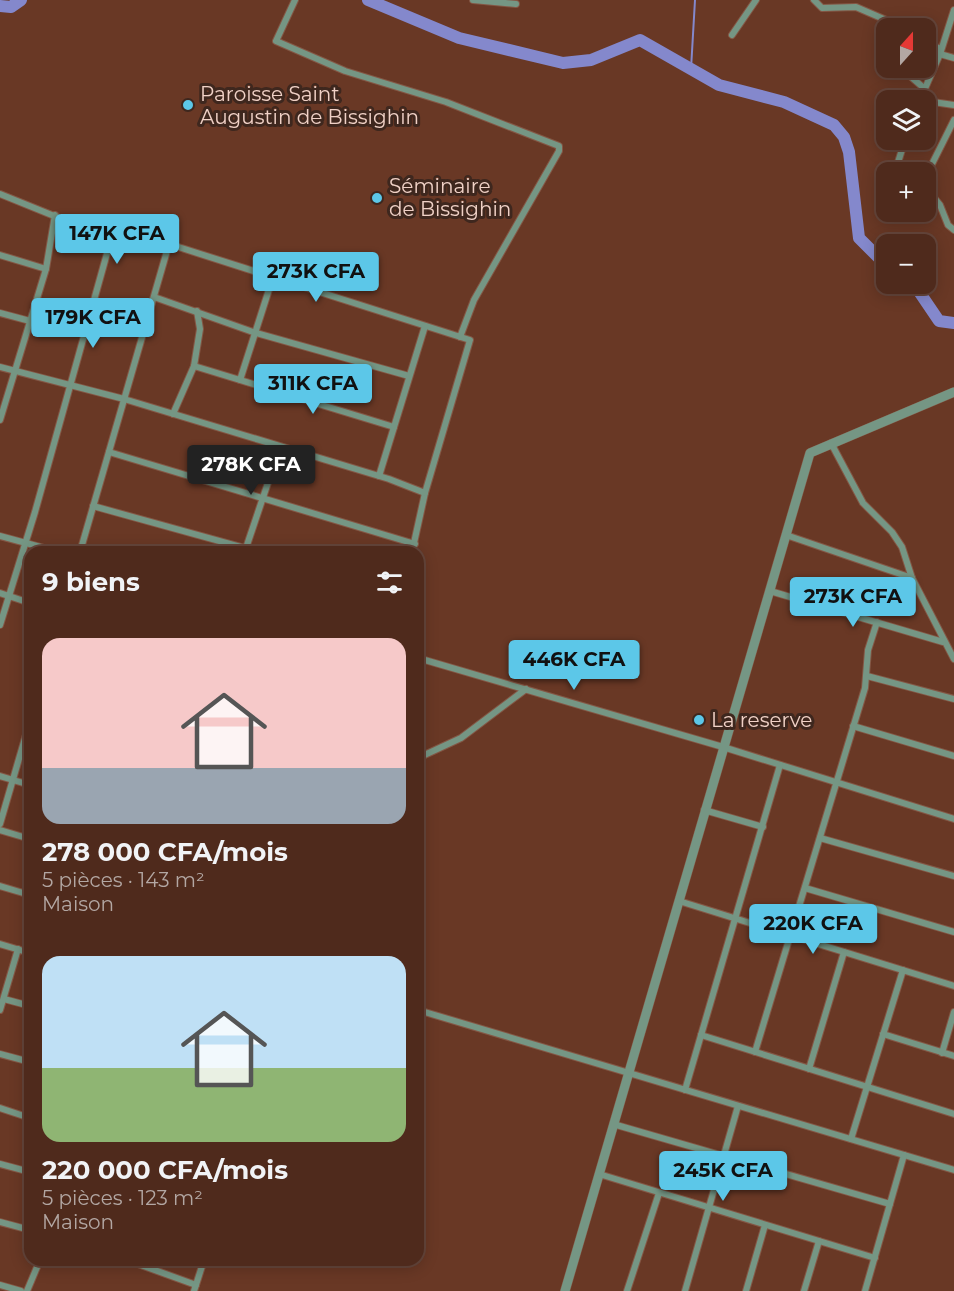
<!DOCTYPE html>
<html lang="fr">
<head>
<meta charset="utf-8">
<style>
  :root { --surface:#4f2a1c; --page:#593629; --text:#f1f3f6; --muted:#b3a7a3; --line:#66463b; --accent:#5cc7e8 }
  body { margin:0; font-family:Montserrat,sans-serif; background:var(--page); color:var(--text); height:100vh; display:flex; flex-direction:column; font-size:22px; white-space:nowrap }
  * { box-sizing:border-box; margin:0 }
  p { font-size:20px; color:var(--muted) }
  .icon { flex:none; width:33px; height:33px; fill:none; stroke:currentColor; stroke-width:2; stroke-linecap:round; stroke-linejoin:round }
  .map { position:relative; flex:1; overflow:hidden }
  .drawer { position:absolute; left:24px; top:546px; width:400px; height:720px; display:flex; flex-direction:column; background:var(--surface); border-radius:18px; box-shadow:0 3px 15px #0003,0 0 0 2px var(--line) }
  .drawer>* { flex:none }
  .needle { width:39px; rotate:21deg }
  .fabs { position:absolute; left:876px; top:18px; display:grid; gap:12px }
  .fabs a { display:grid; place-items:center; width:60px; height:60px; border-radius:12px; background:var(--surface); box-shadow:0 3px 15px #0003,0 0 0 2px var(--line); font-size:30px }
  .price { position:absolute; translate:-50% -51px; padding:0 14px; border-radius:6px; background:var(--accent); color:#111; font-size:20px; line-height:39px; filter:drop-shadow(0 2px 3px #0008) }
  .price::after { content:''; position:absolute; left:50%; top:36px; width:18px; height:14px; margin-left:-9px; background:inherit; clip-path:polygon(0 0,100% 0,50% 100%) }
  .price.selected { background:#222; color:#fff }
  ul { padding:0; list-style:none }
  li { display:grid; align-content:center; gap:12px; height:318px; padding:0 18px }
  li span { display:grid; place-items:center; height:186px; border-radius:18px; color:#555 }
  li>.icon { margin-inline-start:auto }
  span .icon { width:108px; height:108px; fill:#fffc; stroke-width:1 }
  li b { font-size:26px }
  h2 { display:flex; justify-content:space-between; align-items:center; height:72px; padding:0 18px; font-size:26px }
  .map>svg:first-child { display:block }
</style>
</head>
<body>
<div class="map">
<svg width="954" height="1291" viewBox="0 0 954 1291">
  <rect width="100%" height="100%" fill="#693825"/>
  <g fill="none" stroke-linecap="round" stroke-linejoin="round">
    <!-- stream -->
    <path stroke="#8488cc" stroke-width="2" d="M691,69L695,0"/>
    <!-- river -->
    <g stroke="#8488cc" stroke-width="12">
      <path d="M368,0L459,38L563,63L591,60L640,40L719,85L784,102L834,125L844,137L849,152L859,238L886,265"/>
      <path d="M0,6L11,7L21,0"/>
      <path d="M910,284L918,290L939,321L954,323"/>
    </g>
    <!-- minor casing -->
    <g stroke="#845745" stroke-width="8">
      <g id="minor">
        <path d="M295,0L276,41L345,71L446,102L559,146V151L474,300L460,337"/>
        <path d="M473,0L516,4"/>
        <path d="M814,0L822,8L856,7L893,23V28"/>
        <path d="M732,35L756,0"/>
        <path d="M926,43L941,49"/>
        <path d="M940,54L954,58"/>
        <path d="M909,68L910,76L925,89"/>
        <path d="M920,100L940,54L954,10"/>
        <path d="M926,101L954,105"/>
        <path d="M954,120L926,176V188L940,205L948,225L954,230"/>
        <path d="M895,172L905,140"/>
        <path d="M0,194L111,239L153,240L169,244L470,340L425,493L412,552"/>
        <path d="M0,255L46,269"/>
        <path d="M154,297L253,332L409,376"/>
        <path d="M0,313L30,321"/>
        <path d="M194,366L200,329L197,311"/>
        <path d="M0,367L124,399L389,479L425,493"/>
        <path d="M240,380L273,277"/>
        <path d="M173,414L194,366L394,427"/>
        <path d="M0,420L46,269L55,215"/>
        <path d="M831,443L863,503L892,532L902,547L912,578L954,659"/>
        <path d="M109,452L415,544"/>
        <path d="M379,476L425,326"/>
        <path d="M93,506L259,552"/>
        <path d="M786,535L912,578"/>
        <path d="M0,536L59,552"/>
        <path d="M245,551L280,447"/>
        <path d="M80,552L169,244"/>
        <path d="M770,591L943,642"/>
        <path d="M0,593L30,603"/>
        <path d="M0,625L35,512L111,239"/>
        <path d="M418,658L723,747L954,819"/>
        <path d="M867,676L954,699"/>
        <path d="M853,726L954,756"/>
        <path d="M418,758L461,738L526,689"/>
        <path d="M0,776L30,785"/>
        <path d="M704,810L763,827"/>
        <path d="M0,824L30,721"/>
        <path d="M0,830L30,839"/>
        <path d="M820,838L954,876"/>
        <path d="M0,886L30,895"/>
        <path d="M805,888L954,932"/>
        <path d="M679,901L954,986"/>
        <path d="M0,944L30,953"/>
        <path d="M4,999L30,1006"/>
        <path d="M0,1010L18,949"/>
        <path d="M418,1010L954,1170"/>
        <path d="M883,1034L954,1056"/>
        <path d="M701,1035L954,1114"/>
        <path d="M755,1052L865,688L868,650L877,622"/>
        <path d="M942,1053L954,1012"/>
        <path d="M0,1054L30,1062"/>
        <path d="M809,1069L844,952"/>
        <path d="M685,1090L780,765"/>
        <path d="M0,1108L30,1118"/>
        <path d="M613,1124L890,1204"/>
        <path d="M851,1139L903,970"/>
        <path d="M0,1164L30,1172"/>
        <path d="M599,1174L875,1258"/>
        <path d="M0,1222L30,1230"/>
        <path d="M127,1260L196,1285"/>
        <path d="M0,1285L21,1291"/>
        <path d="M27,1291L40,1260"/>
        <path d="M194,1291L204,1260"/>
        <path d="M627,1291L659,1193"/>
        <path d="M685,1291L738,1106"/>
        <path d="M746,1291L765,1225"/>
        <path d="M804,1291L819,1241"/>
        <path d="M865,1291L904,1155"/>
      </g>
    </g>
    <!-- tertiary casing -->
    <g stroke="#845745" stroke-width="10">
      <path id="tertiary" d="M565,1291L810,453L954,392"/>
    </g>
    <!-- minor -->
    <use href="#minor" stroke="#759684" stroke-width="6"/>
    <!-- tertiary -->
    <use href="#tertiary" stroke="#759684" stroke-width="9"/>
  </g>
  <!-- markers -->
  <g fill="#5cc7e8" stroke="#3e271e" stroke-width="2">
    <circle cx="188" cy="105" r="6"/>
    <circle cx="377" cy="198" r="6"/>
    <circle cx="699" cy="720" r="6"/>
  </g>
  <g text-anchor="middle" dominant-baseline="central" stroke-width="6" stroke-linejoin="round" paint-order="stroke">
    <!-- poi labels -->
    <g font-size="20" fill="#f0d1c6" stroke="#3e271e" text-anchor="start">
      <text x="200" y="94">Paroisse Saint<tspan x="200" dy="23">Augustin de Bissighin</tspan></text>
      <text x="389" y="186">Séminaire<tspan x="389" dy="23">de Bissighin</tspan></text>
      <text x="711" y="720">La reserve</text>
    </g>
  </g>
</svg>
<div class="fabs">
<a><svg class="needle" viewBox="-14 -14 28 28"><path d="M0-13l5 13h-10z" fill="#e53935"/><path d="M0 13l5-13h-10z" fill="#b3a7a3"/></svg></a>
<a><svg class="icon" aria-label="layers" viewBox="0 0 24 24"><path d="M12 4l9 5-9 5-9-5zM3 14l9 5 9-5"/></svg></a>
<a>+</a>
<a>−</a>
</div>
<b class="price" style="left:117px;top:265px">147K CFA</b>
<b class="price" style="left:316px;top:303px">273K CFA</b>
<b class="price" style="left:93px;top:349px">179K CFA</b>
<b class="price" style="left:313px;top:415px">311K CFA</b>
<b class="price selected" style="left:251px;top:496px">278K CFA</b>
<b class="price" style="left:853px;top:628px">273K CFA</b>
<b class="price" style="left:574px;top:691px">446K CFA</b>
<b class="price" style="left:813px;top:955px">220K CFA</b>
<b class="price" style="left:723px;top:1202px">245K CFA</b>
<section class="drawer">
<h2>9 biens<svg class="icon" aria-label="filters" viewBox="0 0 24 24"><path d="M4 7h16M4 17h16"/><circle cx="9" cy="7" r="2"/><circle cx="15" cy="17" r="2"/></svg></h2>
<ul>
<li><span style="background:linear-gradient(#f6c9c9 70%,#9aa5b1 0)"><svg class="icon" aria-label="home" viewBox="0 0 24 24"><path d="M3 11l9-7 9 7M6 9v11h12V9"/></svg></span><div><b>278 000 CFA/mois</b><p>5 pièces · 143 m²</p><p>Maison</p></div></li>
<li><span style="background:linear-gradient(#bfe0f5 60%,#8fb573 0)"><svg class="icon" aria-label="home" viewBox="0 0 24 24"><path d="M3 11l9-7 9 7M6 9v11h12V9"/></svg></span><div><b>220 000 CFA/mois</b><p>5 pièces · 123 m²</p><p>Maison</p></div></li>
</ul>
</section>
</div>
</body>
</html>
